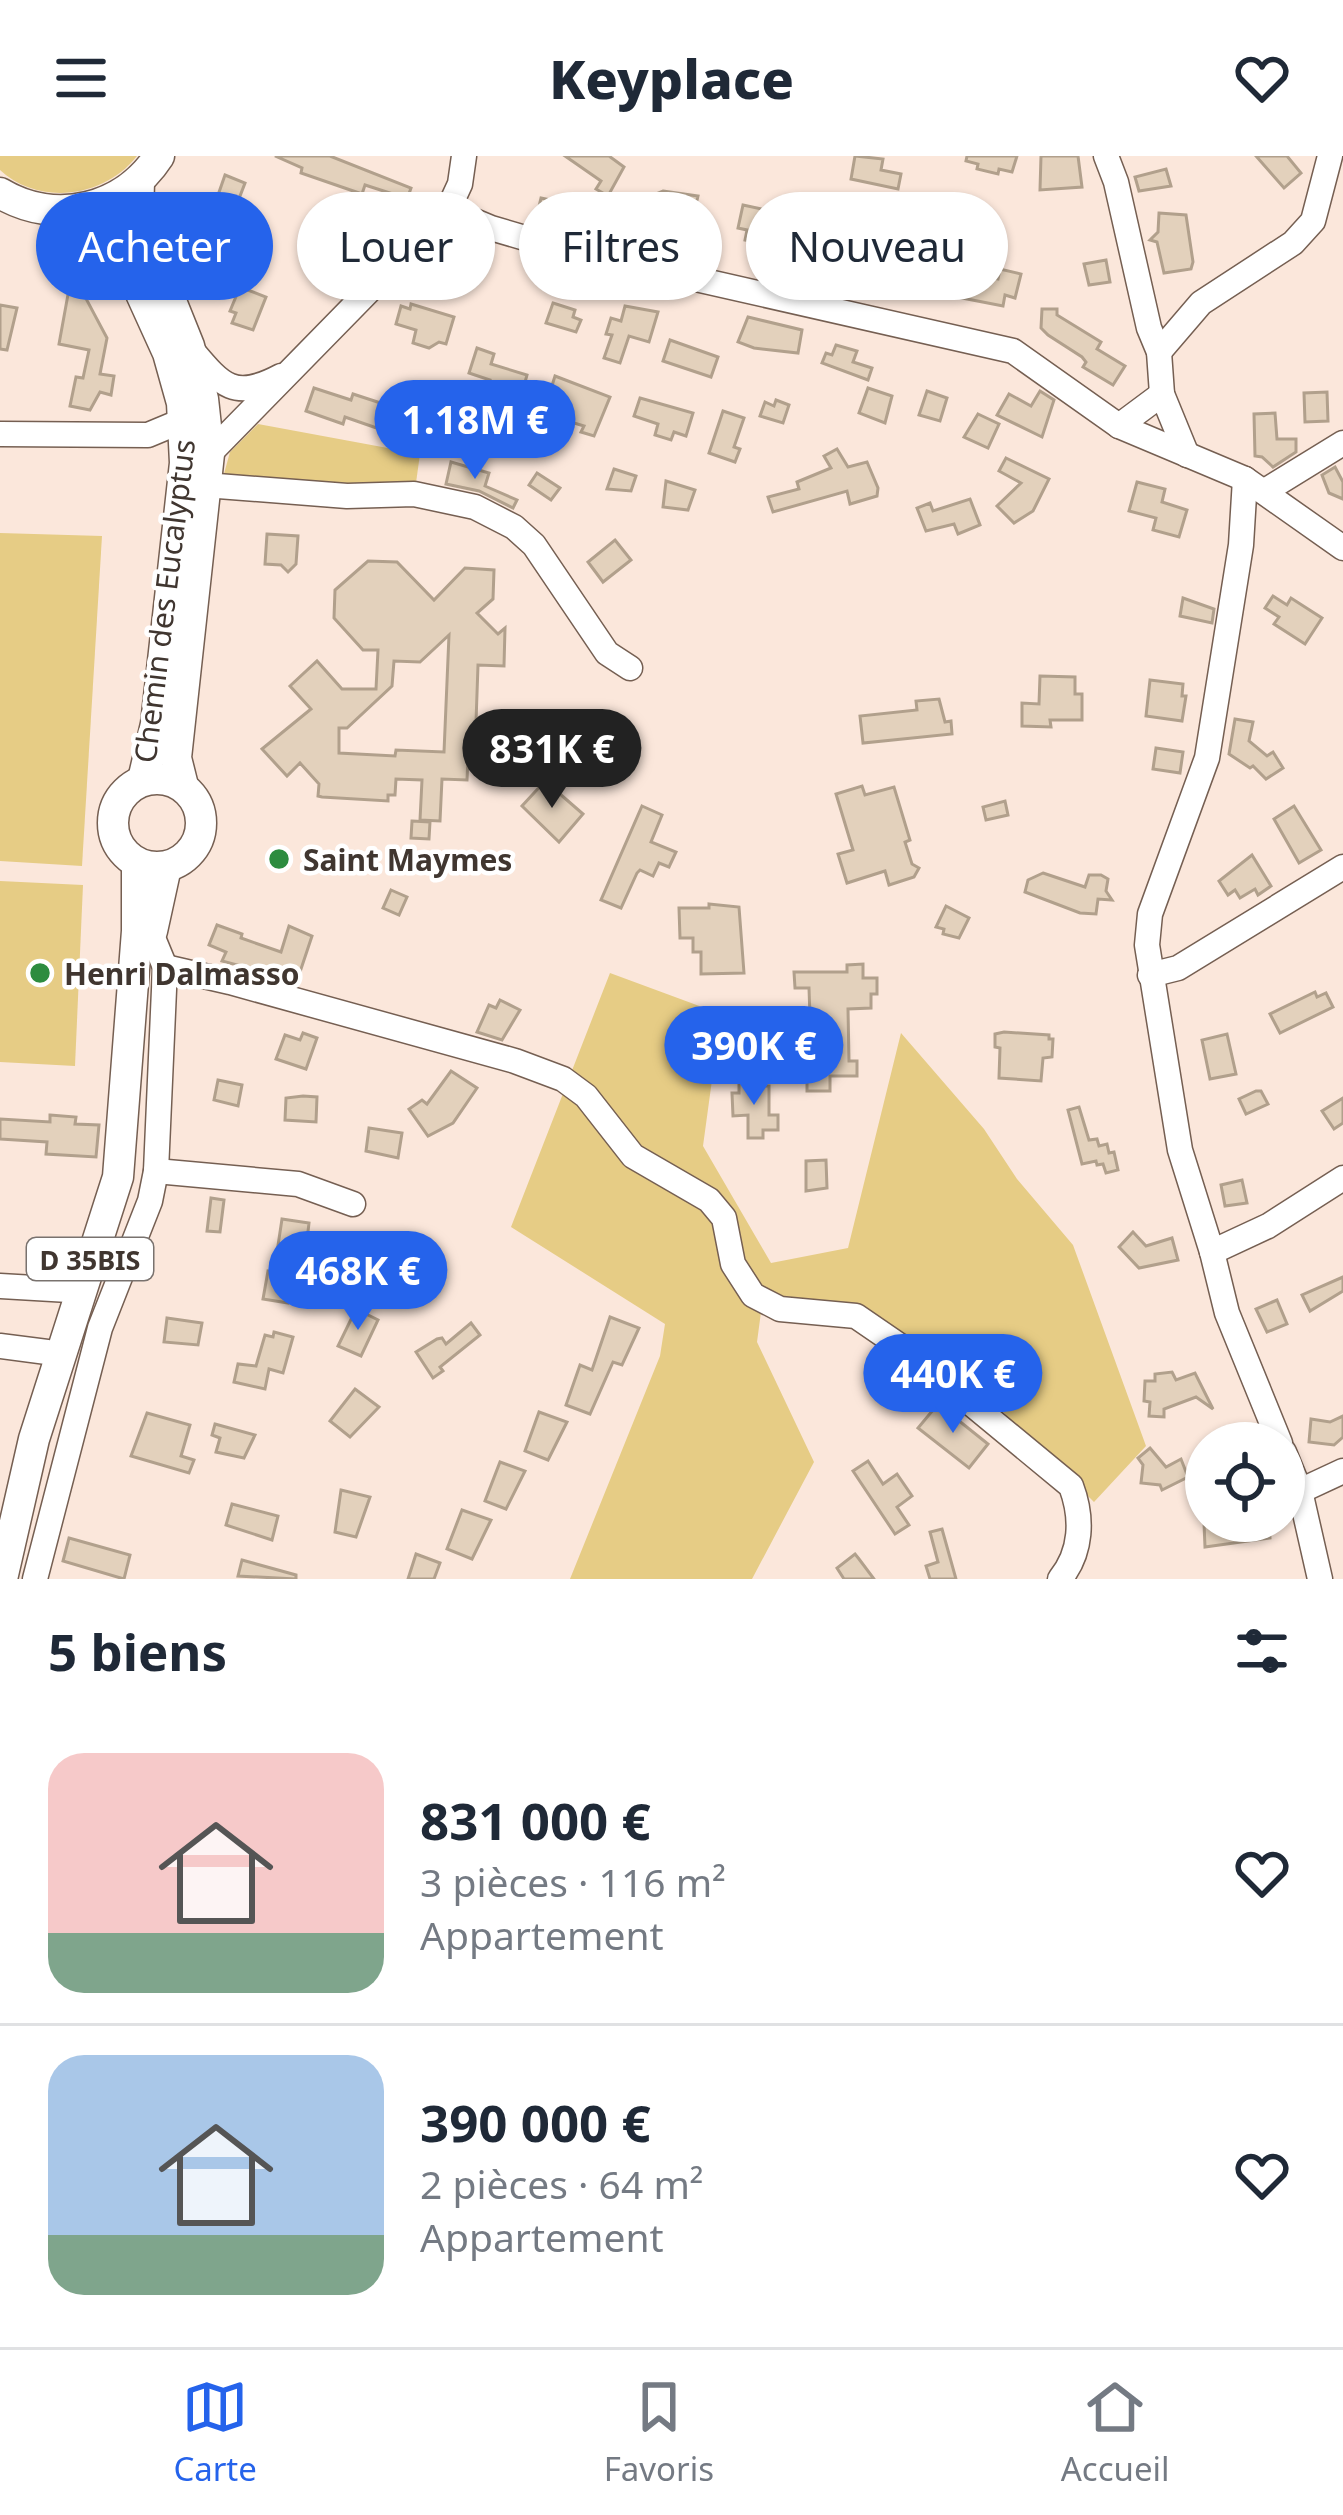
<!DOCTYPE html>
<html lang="fr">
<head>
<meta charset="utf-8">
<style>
  :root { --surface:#fff; --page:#f2f2f3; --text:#1f2937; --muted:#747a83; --line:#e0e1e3; --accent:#2563eb }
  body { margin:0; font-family:"Noto Sans",sans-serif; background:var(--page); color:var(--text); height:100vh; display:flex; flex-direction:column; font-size:45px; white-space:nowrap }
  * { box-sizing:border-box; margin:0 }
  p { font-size:39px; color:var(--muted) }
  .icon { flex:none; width:66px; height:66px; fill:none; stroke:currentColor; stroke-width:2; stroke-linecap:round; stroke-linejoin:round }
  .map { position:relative; height:1423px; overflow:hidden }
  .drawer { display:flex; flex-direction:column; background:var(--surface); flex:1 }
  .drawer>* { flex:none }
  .hud { position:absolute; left:36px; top:36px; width:1272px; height:108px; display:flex; gap:24px }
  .buttons { position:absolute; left:1185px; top:1266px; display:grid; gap:24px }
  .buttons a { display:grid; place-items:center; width:120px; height:120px; border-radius:50%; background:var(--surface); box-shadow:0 3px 9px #0004; font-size:60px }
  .price { position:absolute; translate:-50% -102px; padding:0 27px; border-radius:42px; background:var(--accent); color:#fff; font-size:39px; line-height:78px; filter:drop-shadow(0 3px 6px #0008) }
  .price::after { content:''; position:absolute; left:50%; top:72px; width:36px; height:27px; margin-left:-18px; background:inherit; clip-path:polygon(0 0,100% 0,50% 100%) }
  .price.active { background:#222; color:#fff }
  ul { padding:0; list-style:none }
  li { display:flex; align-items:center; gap:36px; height:300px; padding:0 48px }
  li+li { border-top:3px solid var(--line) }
  li span { display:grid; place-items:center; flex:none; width:336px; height:240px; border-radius:36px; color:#555 }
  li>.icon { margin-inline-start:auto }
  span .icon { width:144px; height:144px; fill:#fffc; stroke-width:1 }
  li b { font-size:51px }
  h2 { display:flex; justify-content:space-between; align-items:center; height:144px; padding:0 48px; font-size:51px }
  .chip { padding:0 42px; border-radius:54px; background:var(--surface); box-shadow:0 3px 9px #0004; font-size:42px; line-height:108px }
  .chip.active { background:var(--accent); color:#fff }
  header { display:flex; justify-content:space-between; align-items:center; height:156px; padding:0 48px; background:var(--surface); font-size:54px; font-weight:800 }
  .menu { display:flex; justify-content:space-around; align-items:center; height:168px; border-top:3px solid var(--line); background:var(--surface); font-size:33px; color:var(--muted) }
  .menu a { display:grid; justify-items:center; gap:6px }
  .menu .active { color:var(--accent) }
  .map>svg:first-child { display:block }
</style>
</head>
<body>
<header><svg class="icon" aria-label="menu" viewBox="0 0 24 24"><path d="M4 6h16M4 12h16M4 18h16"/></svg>Keyplace<svg class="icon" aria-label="heart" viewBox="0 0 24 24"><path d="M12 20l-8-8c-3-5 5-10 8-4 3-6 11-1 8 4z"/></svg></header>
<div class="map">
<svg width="1343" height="1423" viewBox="0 0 1343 1423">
  <rect width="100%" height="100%" fill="#fbe7db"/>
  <!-- green -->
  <g fill="#e6cc85">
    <path d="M0,0H137C105,41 40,51 0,14Z"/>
    <path d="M258,268L420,298L415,334L222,325L230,296Z"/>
    <path d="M0,377L102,380L82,710L0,705Z"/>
    <path d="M0,725L83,729L75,910L0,906Z"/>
    <path d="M610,817L721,858L703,990L771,1107L848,1092L901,877L984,973L1017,1023L1073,1089L1146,1290L1094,1346L1001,1254L950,1215L887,1230L886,1169L761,1156L757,1186L814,1306L752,1423H570L660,1200L665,1168L511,1071Z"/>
  </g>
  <!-- building -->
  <g fill="#e3d1bc" stroke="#b1a08c" stroke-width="3" fill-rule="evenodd">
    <path d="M275,0H330L411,32L401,60L388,55L393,38L365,29L362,38L301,17L302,12Z"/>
    <path d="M565,0H609L624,11L608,40L596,33L601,25Z"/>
    <path d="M855,0L883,3L881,14L901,18L898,33L851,23Z"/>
    <path d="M967,0H1017L1012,16L999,13L998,18L977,13L978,8L966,5Z"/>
    <path d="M1041,0H1078L1082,31L1040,34Z"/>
    <path d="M1256,0H1287L1301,17L1284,32Z"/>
    <path d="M1166,13L1171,30L1139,35L1135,21Z"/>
    <path d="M225,19L245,27L235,53L216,45Z"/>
    <path d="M663,35L698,40L693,61L672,75L645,63L651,40Z"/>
    <path d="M541,42L569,48L563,69L536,63Z"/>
    <path d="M743,49L781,57L777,79L769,78L767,88L745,84L747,74L738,72Z"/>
    <path d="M331,57L355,68L343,95L319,84Z"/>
    <path d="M1159,57L1186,59L1193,106L1191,113L1164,117L1157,86L1150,84L1158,76Z"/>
    <path d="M812,91L827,94L826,100L861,107L856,131L806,123Z"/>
    <path d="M954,104L975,109L973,118L998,123L1000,113L1021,118L1015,142L1005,139L1003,150L957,141L959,131L948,128Z"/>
    <path d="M1106,104L1110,126L1089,129L1084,108Z"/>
    <path d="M240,131L266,141L253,174L232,167L236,157L230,155Z"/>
    <path d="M69,133L82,135L107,182L100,218L114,220L111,239L100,236L90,254L70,250L76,221L83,222L89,194L59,188Z"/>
    <path d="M553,147L575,154L573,161L581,164L576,176L546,167Z"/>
    <path d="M411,148L454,161L446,188L439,186L429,192L413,187L416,174L396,168L401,150L410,153Z"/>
    <path d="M0,149L17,152L7,194L0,193Z"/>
    <path d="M625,150L658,156L649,186L629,180L620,207L604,202L612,179L606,178L611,162L621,165Z"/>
    <path d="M1042,153H1057V159L1101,186L1097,193L1125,210L1113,229L1083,211L1086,206L1082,201L1048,179L1041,172Z"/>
    <path d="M748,161L802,174L798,197L754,192L738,186Z"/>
    <path d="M670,184L718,201L711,221L663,205Z"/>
    <path d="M836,189L857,195L853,206L872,212L868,224L822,207L826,197L832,199Z"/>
    <path d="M477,192L494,198L491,208L527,219L522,237L506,232L503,240L487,236L490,224L469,217Z"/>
    <path d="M555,220L610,241L594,280L581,276L584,270L554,261L559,257L545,252Z"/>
    <path d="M314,232L351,244L353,238L399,253L391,277L345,261L343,268L306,255Z"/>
    <path d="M868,232L892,240L885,267L859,257Z"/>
    <path d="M927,235L947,242L940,265L919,259Z"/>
    <path d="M1040,235L1054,244L1042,281L997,259L1009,238L1031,250Z"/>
    <path d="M1327,236L1328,265L1305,266L1304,237Z"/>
    <path d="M640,242L693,257L686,280L674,276L671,284L655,279L658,268L634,260Z"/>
    <path d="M776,244L789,249L783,267L760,260L765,246L774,250Z"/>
    <path d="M723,255L744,262L734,291L740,293L735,306L709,297Z"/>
    <path d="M1275,257L1277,283H1296V296L1273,311L1262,301L1255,300L1254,258Z"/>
    <path d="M978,258L999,268L988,292L964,281Z"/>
    <path d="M837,293L848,311L867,306L878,332L877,340L850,348L847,335L773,356L768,341L799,333L797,326L831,312L824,300Z"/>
    <path d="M1006,302L1049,323L1033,355L1014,367L997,350L1021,327L999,315Z"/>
    <path d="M451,306L489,317L485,330L517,344L513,352L479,335L446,328Z"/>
    <path d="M1335,311L1343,326V343L1329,337L1322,319Z"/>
    <path d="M614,313L636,320L631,335L607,333Z"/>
    <path d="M537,317L560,332L551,344L529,329Z"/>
    <path d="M666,325L695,334L688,354L663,351Z"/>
    <path d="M1137,326L1165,333L1162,346L1187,354L1179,381L1153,374L1156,362L1129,355Z"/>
    <path d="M970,343L980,369L958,378L954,368L926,375L917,352L930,347L933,355Z"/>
    <path d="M267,378L298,380L296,408L288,416L281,409L265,408Z"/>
    <path d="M615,384L631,404L603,426L588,406Z"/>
    <path d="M368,405L397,406L434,444L465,412L494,414L493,443L477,457L498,478L505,472L504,510L478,509L475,595L468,602L467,624L442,623L440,665L420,664L422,624L396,623L395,639H388V645L322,641L318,640L319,628L300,607L287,620L262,593L311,553L290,530L317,505L342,533H376L378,494H363L334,462L335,434ZM449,479L444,596L396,594L395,600L339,597V572H347L392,530L394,505L420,506Z"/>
    <path d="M1273,440L1287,449L1291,442L1322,462L1305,488L1274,468L1279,461L1265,452Z"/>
    <path d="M1183,442L1214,453L1212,467L1180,460Z"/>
    <path d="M1040,520L1075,521V538H1082V564H1050L1051,571L1022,570V547L1039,548Z"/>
    <path d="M1150,524L1183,528L1182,540H1186L1182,565L1146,560Z"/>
    <path d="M939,543L945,566L951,565L952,578L863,587L860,560L917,554L916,545Z"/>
    <path d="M1235,563L1253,566L1249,585L1267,600L1273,596L1283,612L1266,623L1253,610L1250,612L1229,598Z"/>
    <path d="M1156,592L1183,596L1180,617L1153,613Z"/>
    <path d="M545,625L583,658L559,686L522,650Z"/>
    <path d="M862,630L865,639L894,631L910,684L905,686L912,708L919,712L914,721L889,729L885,715L847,727L838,698L853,694L836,638Z"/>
    <path d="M1005,645L1008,659L986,664L983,651Z"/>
    <path d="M642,650L662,659L651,686L676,696L669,711L659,707L653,720L640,714L637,717L621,752L601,744Z"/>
    <path d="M1294,650L1321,694L1299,707L1274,663Z"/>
    <path d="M412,665L430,666L429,683L411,682Z"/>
    <path d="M1252,699L1271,730L1258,739L1255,733L1240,742L1235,734L1228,739L1219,725Z"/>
    <path d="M1043,717L1085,731L1089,719H1101L1108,723L1106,735L1112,744L1098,743L1096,758L1080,757L1025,736L1028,724Z"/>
    <path d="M391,734L407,741L399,759L383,752Z"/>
    <path d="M709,748L739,751L744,817L701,818V796H693V782H680L679,752H709Z"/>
    <path d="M946,750L969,762L959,782L943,778L944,773L936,771Z"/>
    <path d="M217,769L242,778L241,782L281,796L289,770L312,780L297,825L222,805L226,796L209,789Z"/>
    <path d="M863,808V822H877V838H871V852L848,853L849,905H857V920H830V935H807V920L798,921L797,906H804L803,890H811L809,832H795L794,816H847V809Z"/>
    <path d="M1315,836L1317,841L1326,837L1333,851L1280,877L1270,858Z"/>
    <path d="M500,844L520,854L502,884L477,876L489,849L496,852Z"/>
    <path d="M1004,876L1049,879V883H1053L1052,901L1043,902L1041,925L999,922L1000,892L995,891V878Z"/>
    <path d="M303,877L317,882L306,913L276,903L285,879L300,884Z"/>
    <path d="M1227,878L1236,918L1210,923L1202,884Z"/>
    <path d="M451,915L477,932L453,967L428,980L409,953L422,944L427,948Z"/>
    <path d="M739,922H754V930H769V959H778V974H763V982H748V959L733,960L732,937H739Z"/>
    <path d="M218,924L242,929L238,950L214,944Z"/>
    <path d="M1256,935H1261L1268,948L1246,958L1239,943Z"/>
    <path d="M303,940L317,941L316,966L285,964L286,942Z"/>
    <path d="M1343,942V967L1334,973L1322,955Z"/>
    <path d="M1079,951L1089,984L1097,983L1099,990L1107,988L1109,997L1114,996L1118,1014L1106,1017L1103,1008L1097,1009L1096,1005L1082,1008L1068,954Z"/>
    <path d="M50,959L76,961L75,968L99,969L96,1001L46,998L47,986L0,983V963L50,966Z"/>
    <path d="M369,972L402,977L398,1002L366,995Z"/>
    <path d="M826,1004L827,1032L806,1035V1005Z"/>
    <path d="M1242,1024L1247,1047L1225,1050L1221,1029Z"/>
    <path d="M211,1042L224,1044L220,1076L207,1075Z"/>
    <path d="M282,1063L309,1067L307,1084L300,1083L288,1147L263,1143L268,1115L274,1116Z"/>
    <path d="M1133,1076L1146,1090L1172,1082L1178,1104L1139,1112L1119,1091Z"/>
    <path d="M401,1102L424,1113L407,1150L384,1138Z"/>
    <path d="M1343,1121V1135L1310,1155L1302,1139Z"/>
    <path d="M1277,1144L1287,1168L1267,1176L1256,1153Z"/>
    <path d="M356,1153L378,1164L361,1200L338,1190Z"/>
    <path d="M610,1161L639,1172L622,1209L613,1206L590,1258L566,1249L580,1209L592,1214Z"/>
    <path d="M167,1162L202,1167L198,1189L164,1186Z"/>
    <path d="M471,1167L480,1179L440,1211L443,1215L433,1222L416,1196L437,1183L442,1182L446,1188Z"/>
    <path d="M274,1176L293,1181L283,1217L269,1213L265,1233L234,1226L238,1208L256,1210L265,1179L273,1181Z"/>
    <path d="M1172,1216L1176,1224L1195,1217L1213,1253L1196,1241L1164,1253V1261L1149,1260L1150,1246L1144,1245L1145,1225H1155V1218Z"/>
    <path d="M355,1233L379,1251L350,1281L330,1265Z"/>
    <path d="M938,1248L988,1288L969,1312L918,1272Z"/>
    <path d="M539,1256L567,1266L548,1304L525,1295Z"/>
    <path d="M147,1257L190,1269L181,1300L194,1304L189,1317L131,1300Z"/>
    <path d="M1343,1260V1281L1334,1289L1309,1286L1311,1263L1330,1266Z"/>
    <path d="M215,1268L255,1279L244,1302L216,1296L220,1282L212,1279Z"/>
    <path d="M1150,1292L1166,1311L1181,1303L1188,1321L1162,1334L1160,1329L1141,1327L1143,1309L1138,1302Z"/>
    <path d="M868,1305L883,1328L897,1318L912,1340L897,1351L909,1369L895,1378L853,1315Z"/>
    <path d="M500,1306L525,1315L506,1353L485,1345Z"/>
    <path d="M341,1334L370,1341L356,1381L335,1376Z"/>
    <path d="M232,1348L278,1360L272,1384L226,1369Z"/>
    <path d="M462,1354L491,1364L472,1403L447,1393Z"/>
    <path d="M1269,1365L1270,1382L1205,1391L1204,1367Z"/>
    <path d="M942,1373L956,1423H930L926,1410L938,1406L930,1376Z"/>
    <path d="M69,1382L130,1399L124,1423L63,1405Z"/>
    <path d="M416,1398L440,1407L434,1423H408Z"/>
    <path d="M855,1398L859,1403L874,1423H844L837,1412Z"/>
    <path d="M242,1404L296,1419V1423L238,1420Z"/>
  </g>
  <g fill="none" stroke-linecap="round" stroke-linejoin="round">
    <!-- minor casing -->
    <g stroke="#755f52" stroke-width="27">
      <g id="minor">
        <path d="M1106,0L1116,26L1149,172L1159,196L1162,238L1187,299"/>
        <path d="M448,54L491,72L559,92L1013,195L1119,270L1245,323L1343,392"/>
        <path d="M191,193C222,230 234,245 281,220"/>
        <path d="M1159,196L1201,147L1293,87L1313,65L1330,0"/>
        <path d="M1119,270L1162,238"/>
        <path d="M0,278L148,279L184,264"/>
        <path d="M209,298L448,54L460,28L464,0"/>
        <path d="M1245,323L1241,389L1207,602L1150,758L1147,789L1180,994L1212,1096L1227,1157L1280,1287"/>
        <path d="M205,329L347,340L414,338L475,351L514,371L534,389L607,497L630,512"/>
        <path d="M1265,335L1343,287"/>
        <path d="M165,811L230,826L515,905L563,923L586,940L633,1000L709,1044L724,1062L733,1108L753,1139L780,1153L856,1160L910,1197L1071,1330C1083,1362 1082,1396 1060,1423"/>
        <path d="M1150,819L1178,812L1343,711"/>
        <path d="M156,1015L298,1028L353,1048"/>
        <path d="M1212,1096L1268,1070L1343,1022"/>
        <path d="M0,1130L69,1134"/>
        <path d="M0,1190L47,1196"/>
        <path d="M1284,1296L1300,1335L1320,1423"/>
        <path d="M1300,1335L1343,1315"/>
        <path d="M35,1423L100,1172L150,1045L156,1015L165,811L151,777"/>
      </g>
    </g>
    <!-- major casing -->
    <g stroke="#755f52" stroke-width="33">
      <g id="major">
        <path d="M139,25L138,63L189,190L203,243L209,298L176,602L183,630"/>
        <path d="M0,37C55,70 124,54 159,0"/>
        <path d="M60,55L123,98L168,197L182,247L185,307L156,568L143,624"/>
        <circle cx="157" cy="667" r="44"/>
        <path d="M152,775L166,711"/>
        <path d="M2,1423L34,1283L118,1021L137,775V707"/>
      </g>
    </g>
    <!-- minor -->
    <use href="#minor" stroke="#fff" stroke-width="24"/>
    <!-- major -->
    <use href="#major" stroke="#fff" stroke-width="30"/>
  </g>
  <!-- markers -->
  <g fill="#2d8c3f" stroke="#fff" stroke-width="4.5">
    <circle cx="279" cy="703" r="12"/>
    <circle cx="40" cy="817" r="12"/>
  </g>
  <g text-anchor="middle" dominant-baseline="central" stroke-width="9" stroke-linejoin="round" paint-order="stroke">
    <!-- shield labels -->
    <rect fill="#fff" stroke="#79726e" stroke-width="3" x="27" y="1082" width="126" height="42" rx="9"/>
    <g font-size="27" font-weight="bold" fill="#403630">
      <text x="90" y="1103">D 35BIS</text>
    </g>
    <!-- street labels -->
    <g font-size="30" fill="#403630" stroke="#fff">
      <text transform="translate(164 445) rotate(-83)">Chemin des Eucalyptus</text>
    </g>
    <!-- poi labels -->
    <g font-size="30" font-weight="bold" fill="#403630" stroke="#fff" text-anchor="start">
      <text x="303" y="703">Saint Maymes</text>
      <text x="64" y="817">Henri Dalmasso</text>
    </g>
  </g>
</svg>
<div class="buttons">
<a><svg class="icon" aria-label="locate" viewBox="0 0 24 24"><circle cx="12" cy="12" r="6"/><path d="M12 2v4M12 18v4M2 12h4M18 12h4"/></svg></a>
</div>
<b class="price" style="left:475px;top:326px">1.18M €</b>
<b class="price active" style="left:552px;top:655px">831K €</b>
<b class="price" style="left:754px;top:952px">390K €</b>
<b class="price" style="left:358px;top:1177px">468K €</b>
<b class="price" style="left:953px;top:1280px">440K €</b>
<div class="hud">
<a class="chip active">Acheter</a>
<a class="chip">Louer</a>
<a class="chip">Filtres</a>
<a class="chip">Nouveau</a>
</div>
</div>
<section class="drawer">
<h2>5 biens<svg class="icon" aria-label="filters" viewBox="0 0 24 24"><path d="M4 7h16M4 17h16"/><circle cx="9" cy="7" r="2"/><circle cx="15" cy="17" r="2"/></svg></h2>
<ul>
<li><span style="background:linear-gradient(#f6c9c9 75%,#7fa58c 0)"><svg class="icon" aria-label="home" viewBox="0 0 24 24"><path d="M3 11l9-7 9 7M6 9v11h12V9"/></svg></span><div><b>831 000 €</b><p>3 pièces · 116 m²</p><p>Appartement</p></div><svg class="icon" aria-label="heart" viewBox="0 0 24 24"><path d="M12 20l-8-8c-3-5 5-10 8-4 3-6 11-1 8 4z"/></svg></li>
<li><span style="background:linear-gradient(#a9c7e8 75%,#7fa58c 0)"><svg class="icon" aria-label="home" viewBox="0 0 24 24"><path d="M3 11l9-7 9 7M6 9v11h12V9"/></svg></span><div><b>390 000 €</b><p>2 pièces · 64 m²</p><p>Appartement</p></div><svg class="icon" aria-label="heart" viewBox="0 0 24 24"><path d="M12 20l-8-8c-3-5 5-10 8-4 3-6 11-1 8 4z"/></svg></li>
</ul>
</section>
<nav class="menu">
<a class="active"><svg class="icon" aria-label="map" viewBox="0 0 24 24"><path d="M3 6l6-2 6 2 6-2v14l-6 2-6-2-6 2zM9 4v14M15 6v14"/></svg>Carte</a>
<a><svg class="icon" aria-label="saved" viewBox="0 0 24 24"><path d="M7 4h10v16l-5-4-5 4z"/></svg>Favoris</a>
<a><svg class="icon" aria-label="home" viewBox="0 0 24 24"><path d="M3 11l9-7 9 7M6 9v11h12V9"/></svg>Accueil</a>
</nav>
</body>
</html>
